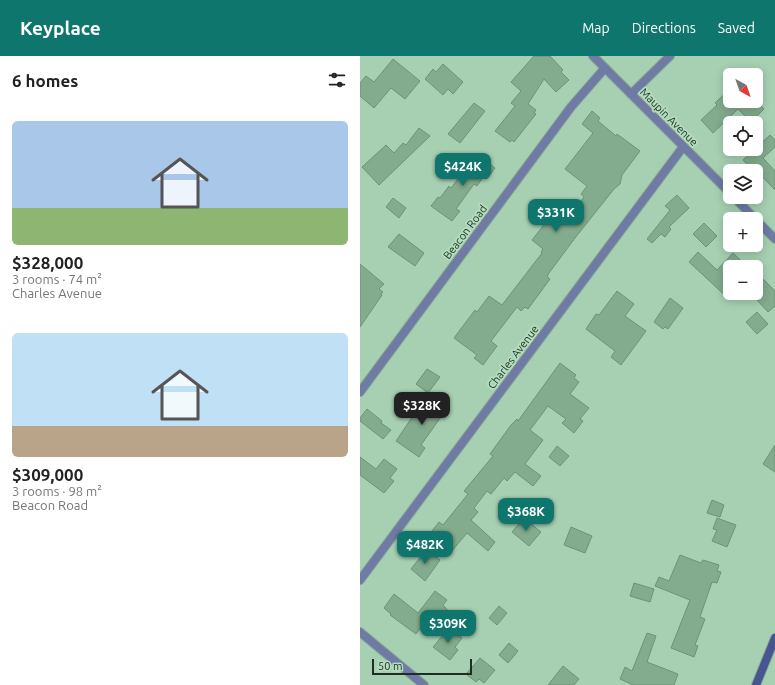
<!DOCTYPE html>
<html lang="en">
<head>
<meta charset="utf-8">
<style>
  :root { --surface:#fff; --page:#f6f6f6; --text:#222; --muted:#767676; --accent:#0f766e }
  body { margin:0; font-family:Ubuntu,sans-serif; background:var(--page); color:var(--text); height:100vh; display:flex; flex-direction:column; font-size:15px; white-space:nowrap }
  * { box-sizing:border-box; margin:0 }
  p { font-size:13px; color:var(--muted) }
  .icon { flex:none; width:22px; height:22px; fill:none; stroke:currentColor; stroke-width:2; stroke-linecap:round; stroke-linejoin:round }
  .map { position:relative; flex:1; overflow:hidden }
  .sheet { display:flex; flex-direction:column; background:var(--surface); width:360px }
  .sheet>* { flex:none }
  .needle { width:26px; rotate:140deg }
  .fabs { position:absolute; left:363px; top:12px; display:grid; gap:8px }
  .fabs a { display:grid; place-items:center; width:40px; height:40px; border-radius:6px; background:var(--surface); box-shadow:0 2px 10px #0003; font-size:20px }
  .scale { position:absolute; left:12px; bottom:10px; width:100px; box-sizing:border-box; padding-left:4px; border:2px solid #1e2e23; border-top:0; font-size:11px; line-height:14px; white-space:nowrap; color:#1e2e23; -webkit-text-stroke:3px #b4ddbf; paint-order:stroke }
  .price { position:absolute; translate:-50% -34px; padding:0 9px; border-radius:8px; background:var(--accent); color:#fff; font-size:13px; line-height:26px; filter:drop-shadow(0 1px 2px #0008) }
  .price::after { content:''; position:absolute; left:50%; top:24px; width:12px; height:9px; margin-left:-6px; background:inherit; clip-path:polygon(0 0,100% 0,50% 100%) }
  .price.current { background:#222; color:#fff }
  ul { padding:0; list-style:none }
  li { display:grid; align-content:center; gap:8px; height:212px; padding:0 12px }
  li span { display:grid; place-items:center; height:124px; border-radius:6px; color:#555 }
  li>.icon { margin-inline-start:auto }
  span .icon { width:72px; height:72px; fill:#fffc; stroke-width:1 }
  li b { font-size:17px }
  h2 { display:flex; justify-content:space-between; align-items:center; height:48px; padding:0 12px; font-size:17px }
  header { display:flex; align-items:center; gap:24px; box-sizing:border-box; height:56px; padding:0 20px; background:var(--accent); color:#fff }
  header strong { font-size:19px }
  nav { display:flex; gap:22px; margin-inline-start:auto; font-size:14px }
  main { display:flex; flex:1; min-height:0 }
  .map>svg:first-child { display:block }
</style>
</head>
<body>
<header>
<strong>Keyplace</strong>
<nav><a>Map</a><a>Directions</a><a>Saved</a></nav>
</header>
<main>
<section class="sheet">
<h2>6 homes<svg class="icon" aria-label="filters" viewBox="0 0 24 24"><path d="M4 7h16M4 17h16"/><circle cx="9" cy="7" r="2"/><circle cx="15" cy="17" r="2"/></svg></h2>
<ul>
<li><span style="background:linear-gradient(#a9c7e8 70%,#8fb573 0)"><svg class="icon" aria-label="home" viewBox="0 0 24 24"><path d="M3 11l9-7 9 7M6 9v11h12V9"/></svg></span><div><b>$328,000</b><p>3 rooms · 74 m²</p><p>Charles Avenue</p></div></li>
<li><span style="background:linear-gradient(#bfe0f5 75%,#b9a48a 0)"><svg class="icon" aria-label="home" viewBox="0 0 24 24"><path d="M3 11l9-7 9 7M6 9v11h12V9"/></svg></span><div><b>$309,000</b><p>3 rooms · 98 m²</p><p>Beacon Road</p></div></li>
</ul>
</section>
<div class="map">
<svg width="415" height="629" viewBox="0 0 415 629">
  <rect width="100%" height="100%" fill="#a7d0b2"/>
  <!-- building -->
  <g fill="#83ab8d" stroke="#6c9377">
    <path d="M174,0H190L203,14L201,16L209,24L196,36L184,23L168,48L176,54L174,57L176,58L154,86L152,84L150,86L135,75L155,50L151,47L161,35L151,26Z"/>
    <path d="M33,3L60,25L45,43L31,32L14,52L0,40V27L6,20L14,26Z"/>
    <path d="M83,8L103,26L93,38L88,33L83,39L65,23L73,13L76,16Z"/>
    <path d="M370,33V45H396L404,53L391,66L378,53L353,77L341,64L357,49L355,47Z"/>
    <path d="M114,47L125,55L100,87L88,78Z"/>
    <path d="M232,55L240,62L238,65L256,80L257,78L280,95L262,119L260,128L254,133L215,182L189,217L187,221L190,223L168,253L165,251L161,255L157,251L131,285L137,290L123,309L114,302L117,299L94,282L115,254L117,256L129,240L142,249L182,197L181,196L183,193L172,184L194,156L203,162L208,155L212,157L224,141L221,138L227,130L205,113L233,77L222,68Z"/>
    <path d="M59,72L70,80L19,129L2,111L26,89L34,97L43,87L46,89Z"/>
    <path d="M410,79L415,84V91L403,102L415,115V134L398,116L396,118V115H393L383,104Z"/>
    <path d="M117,98L135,112L127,123L123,121L117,130L114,128L96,153L100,155L92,165L71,150L78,141L80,142L89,130L91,132Z"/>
    <path d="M317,139L329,152L309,171L311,173L305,181L301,178L292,187L287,183L310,154L305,150Z"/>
    <path d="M33,142L46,152L39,162L26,151Z"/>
    <path d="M344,167L357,180L346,191L333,178Z"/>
    <path d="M39,178L64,197L55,210L28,191Z"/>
    <path d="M338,196L357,214L373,197L388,211H370V244L329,206Z"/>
    <path d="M0,208L24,228L19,233L23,236L21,238L22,239L0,271Z"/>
    <path d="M403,223L415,235V250L408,256L396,243V230Z"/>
    <path d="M257,235L274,248L265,260L286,275L261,309L251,301L255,295L226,273L236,258L239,259Z"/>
    <path d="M310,242L323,252L308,273L305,271L303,273L294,266Z"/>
    <path d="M397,256L408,268L397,278L386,266Z"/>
    <path d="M200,307L216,319L214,322L219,326L210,338L229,352L220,363L223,365L214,377L202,367L206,363L188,350L170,374L183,384L165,408L181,420L173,430L155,416L147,425L144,422L131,438L127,435L114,452L118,456L111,464L135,486L128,495L107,477L91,496L83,490L86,486L72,475L79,466L83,469L108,438L104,435L133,400L130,398L151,369L157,363L158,365Z"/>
    <path d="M67,313L80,321L68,337L56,328Z"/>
    <path d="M73,340L88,351L61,389L65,392L59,401L36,385L57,354L61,357Z"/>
    <path d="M7,353L22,365L21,367L31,374L23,383L0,365V362Z"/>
    <path d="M415,389V416L403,408Z"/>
    <path d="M197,390L209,400L200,410L189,401Z"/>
    <path d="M0,401L16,413L24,403L37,413L30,422L34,425L24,437L0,419Z"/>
    <path d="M352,444L364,449L360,461L347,457Z"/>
    <path d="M164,462L181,476L169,490L152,476Z"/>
    <path d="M357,462L376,469L367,491L352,485L357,474L353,473Z"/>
    <path d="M211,471L232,480L225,497L204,489Z"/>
    <path d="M66,494L80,504L65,525L51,513Z"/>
    <path d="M320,499L341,507L343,504L359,509L357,515L361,516L357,527L352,526L340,561L345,563L335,589L338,590L334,601L311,592L330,544L295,530L299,521L309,525Z"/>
    <path d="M274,527L294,533L290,546L270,540Z"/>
    <path d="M75,535L87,544L83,549L92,559L78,574L66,564L56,578L30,559L31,558L24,552L34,538L58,557Z"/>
    <path d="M139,550L147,557L137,569L129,562Z"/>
    <path d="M89,572L102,582L95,591L98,594L90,604L73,591Z"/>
    <path d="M287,577L296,580L287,606L318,618L314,629H273L260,623L265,611L272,615Z"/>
    <path d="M149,587L158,595L148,607L139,599Z"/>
    <path d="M120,602L135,614L124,627L119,623L116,626L106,618Z"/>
    <path d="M203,610L219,623L214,629H188Z"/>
  </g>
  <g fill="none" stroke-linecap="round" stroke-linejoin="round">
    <!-- street casing -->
    <g stroke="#89ac93" stroke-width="10">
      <g id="street">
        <path d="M233,0L370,137"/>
        <path d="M271,38L310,0"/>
        <path d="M374,141L395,163"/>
        <path d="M396,164L415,183"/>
        <path d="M0,336L211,51L245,12"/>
        <path d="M0,524L323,91"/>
        <path d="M0,576L64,629"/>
      </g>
    </g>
    <!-- secondary casing -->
    <g stroke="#89ac93" stroke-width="10">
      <path id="secondary" d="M396,629L415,582"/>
    </g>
    <!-- street -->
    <use href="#street" stroke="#6f7aa5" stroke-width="8"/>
    <!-- secondary -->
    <use href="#secondary" stroke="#475593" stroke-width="8"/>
  </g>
  <g text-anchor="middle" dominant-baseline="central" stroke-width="3.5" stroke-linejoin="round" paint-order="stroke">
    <!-- street labels -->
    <g font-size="11" fill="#1e2e23" stroke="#b4ddbf">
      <text transform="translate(309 61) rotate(45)">Maupin Avenue</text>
      <text transform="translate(105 176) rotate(-53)">Beacon Road</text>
      <text transform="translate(153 301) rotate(-53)">Charles Avenue</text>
    </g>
  </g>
</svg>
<div class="fabs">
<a><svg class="needle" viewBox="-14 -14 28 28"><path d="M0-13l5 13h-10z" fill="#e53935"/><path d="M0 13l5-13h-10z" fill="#767676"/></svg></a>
<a><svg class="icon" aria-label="locate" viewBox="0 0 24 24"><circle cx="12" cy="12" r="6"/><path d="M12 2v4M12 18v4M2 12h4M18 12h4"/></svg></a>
<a><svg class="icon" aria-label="layers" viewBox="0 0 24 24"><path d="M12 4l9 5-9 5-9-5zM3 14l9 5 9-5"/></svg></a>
<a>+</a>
<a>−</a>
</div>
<div class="scale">50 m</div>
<b class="price" style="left:103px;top:131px">$424K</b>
<b class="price" style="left:196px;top:177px">$331K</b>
<b class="price current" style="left:62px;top:370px">$328K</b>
<b class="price" style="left:166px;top:476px">$368K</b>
<b class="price" style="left:65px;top:509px">$482K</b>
<b class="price" style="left:88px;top:588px">$309K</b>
</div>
</main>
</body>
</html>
